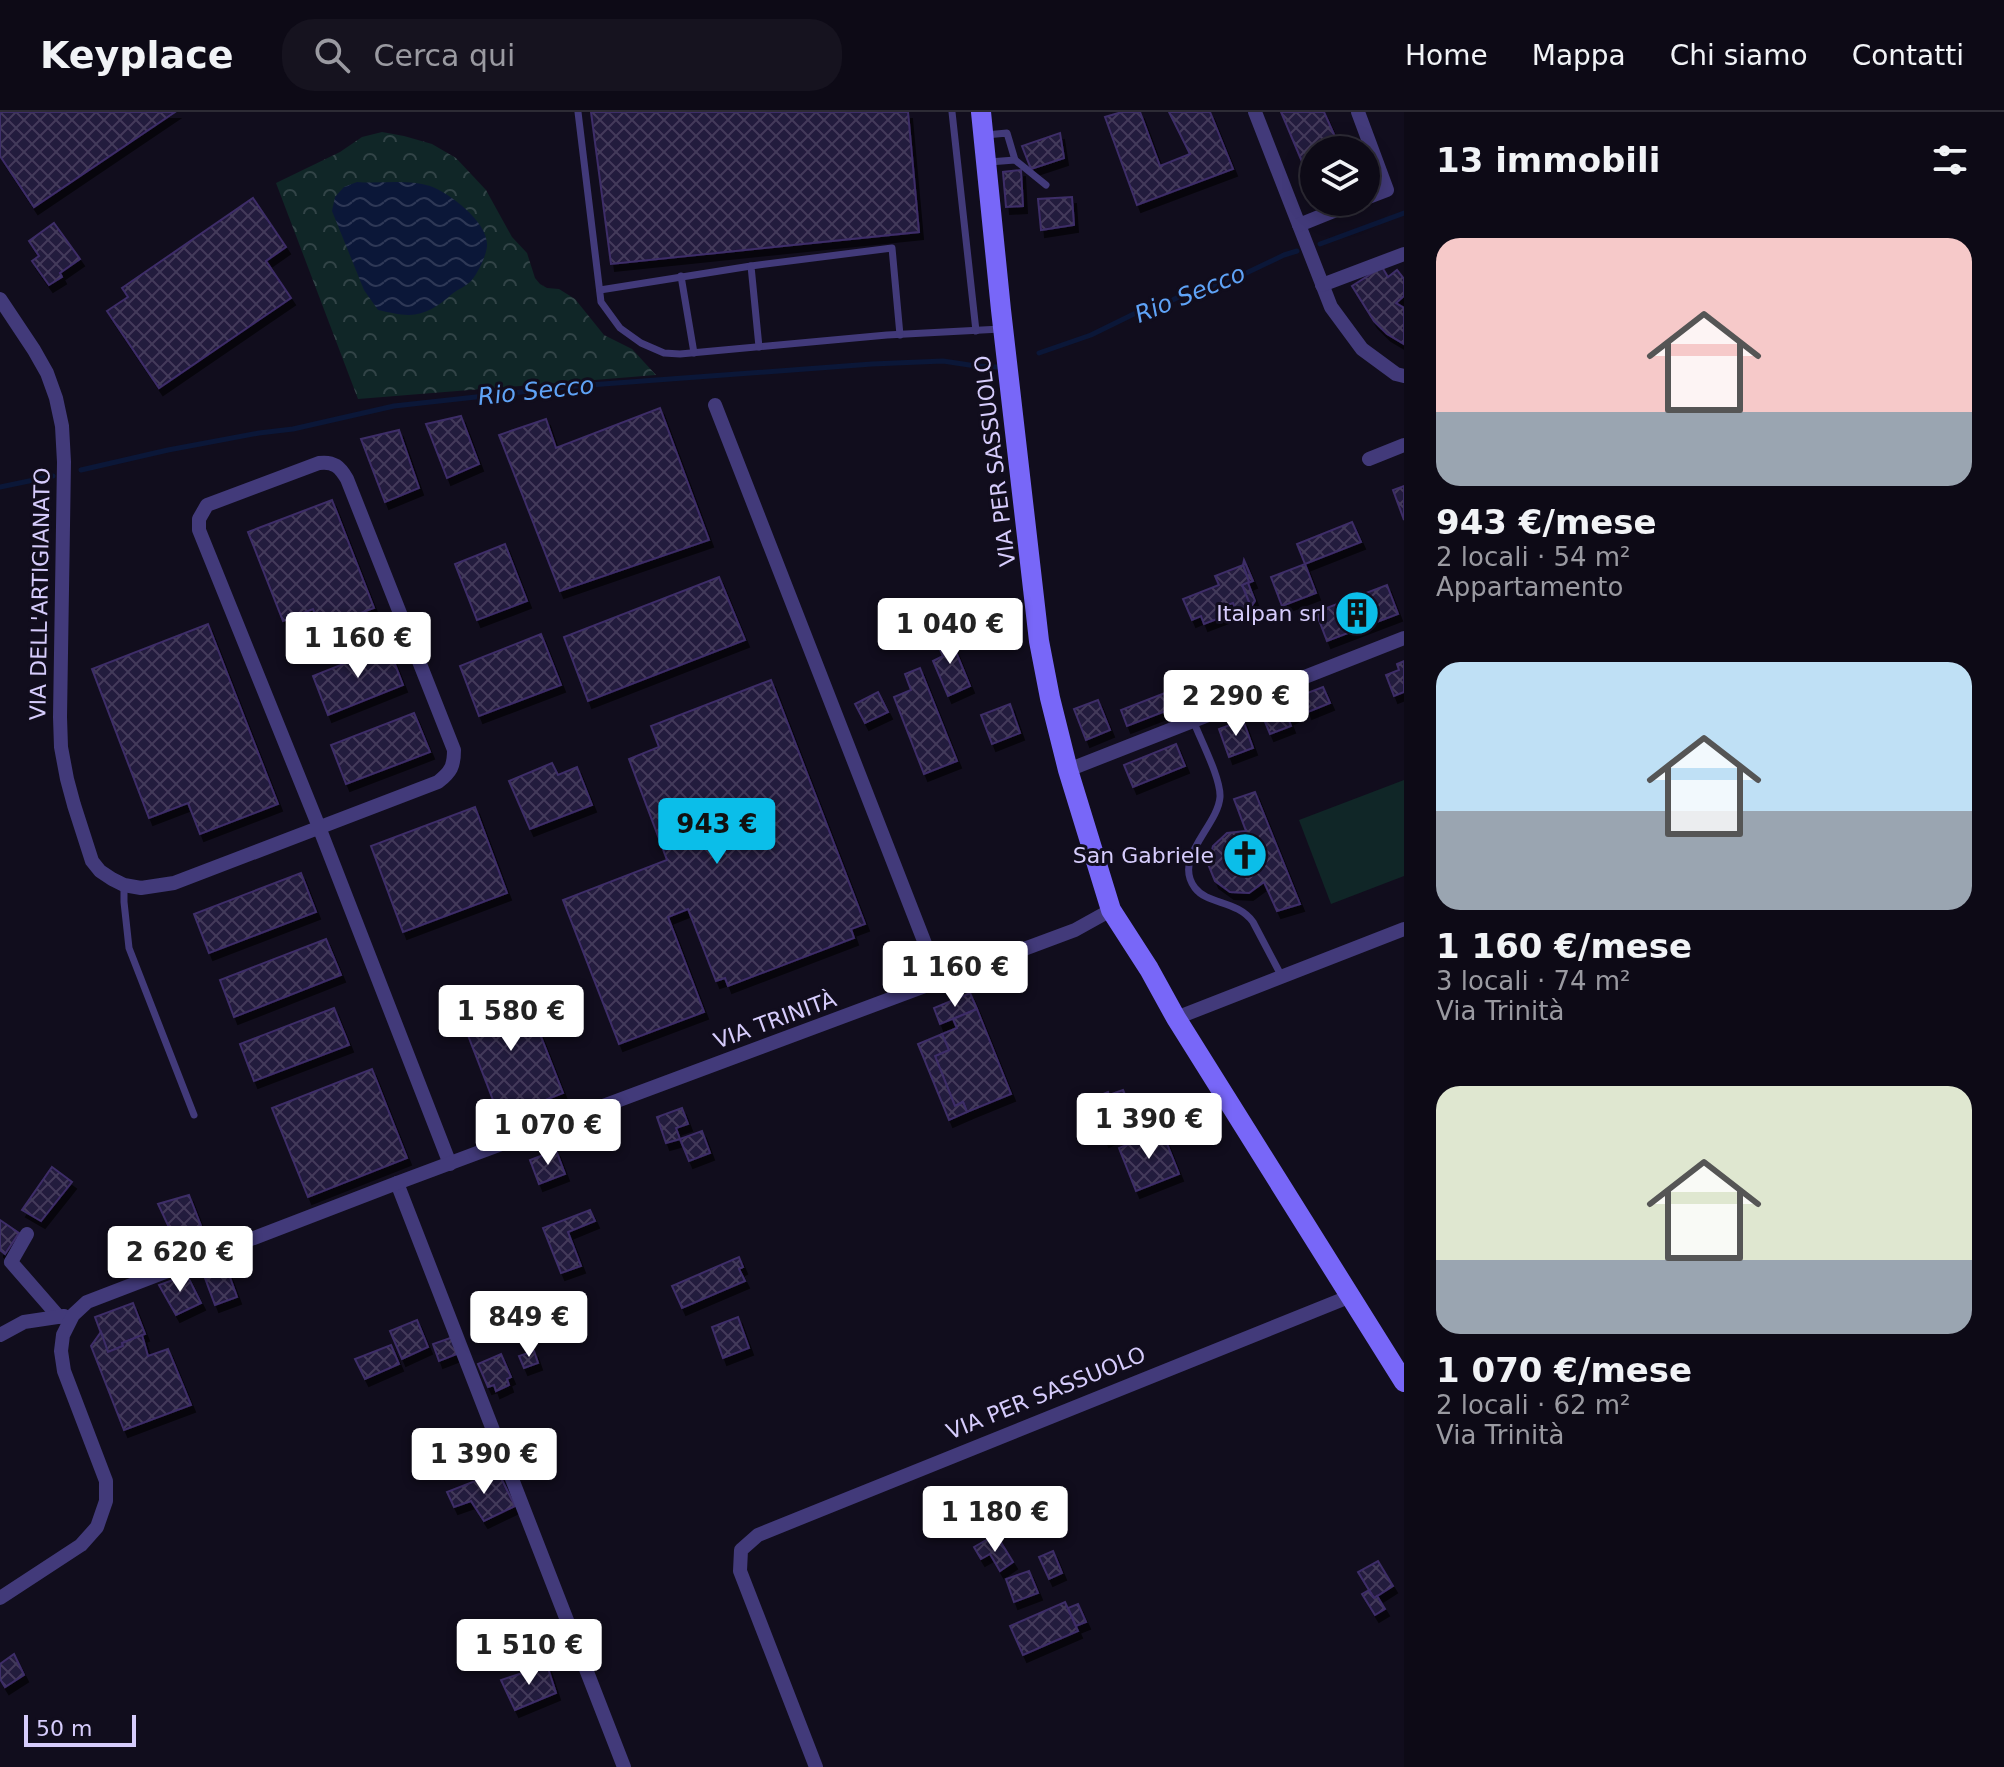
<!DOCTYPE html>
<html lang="it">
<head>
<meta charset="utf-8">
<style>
  :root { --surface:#0d0a16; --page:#16131f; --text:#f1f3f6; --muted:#9a9aa1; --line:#2d2b35; --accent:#0bbee9 }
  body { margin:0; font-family:"DejaVu Sans",sans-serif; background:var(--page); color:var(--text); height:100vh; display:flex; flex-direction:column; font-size:30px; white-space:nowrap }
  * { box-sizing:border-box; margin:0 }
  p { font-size:26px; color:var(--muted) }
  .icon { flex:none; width:44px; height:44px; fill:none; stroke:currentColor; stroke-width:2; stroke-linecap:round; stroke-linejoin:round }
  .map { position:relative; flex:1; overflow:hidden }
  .sheet { display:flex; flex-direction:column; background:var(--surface); width:600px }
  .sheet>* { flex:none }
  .controls { position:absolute; left:1300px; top:24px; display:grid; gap:16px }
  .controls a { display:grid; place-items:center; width:80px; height:80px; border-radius:50%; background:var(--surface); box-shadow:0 4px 20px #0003,0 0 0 2px var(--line); font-size:40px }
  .scale { position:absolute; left:24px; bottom:20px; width:112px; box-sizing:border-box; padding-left:8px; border:4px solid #d6ccfc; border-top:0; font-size:22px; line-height:28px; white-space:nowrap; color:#d6ccfc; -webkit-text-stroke:6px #110d1d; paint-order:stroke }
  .price { position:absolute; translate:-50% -68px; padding:0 18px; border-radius:8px; background:#fff; color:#222; font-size:26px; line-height:52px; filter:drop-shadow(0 2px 4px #0008) }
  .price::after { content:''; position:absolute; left:50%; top:48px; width:24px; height:18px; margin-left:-12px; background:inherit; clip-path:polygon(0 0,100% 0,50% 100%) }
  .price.selected { background:var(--accent); color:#111 }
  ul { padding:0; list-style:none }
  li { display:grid; align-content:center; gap:16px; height:424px; padding:0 32px }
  li span { display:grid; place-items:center; height:248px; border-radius:24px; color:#555 }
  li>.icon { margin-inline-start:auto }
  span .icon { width:144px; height:144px; fill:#fffc; stroke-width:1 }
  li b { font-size:34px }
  h2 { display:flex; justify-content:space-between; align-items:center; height:96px; padding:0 32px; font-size:34px }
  header { display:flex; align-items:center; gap:48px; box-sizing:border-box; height:112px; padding:0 40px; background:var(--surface); border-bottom:2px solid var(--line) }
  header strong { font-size:38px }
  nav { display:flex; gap:44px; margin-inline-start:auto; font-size:28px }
  .search { width:560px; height:72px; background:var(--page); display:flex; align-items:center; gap:20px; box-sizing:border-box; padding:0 28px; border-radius:32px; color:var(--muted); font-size:30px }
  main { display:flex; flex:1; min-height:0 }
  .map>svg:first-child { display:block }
</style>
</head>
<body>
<header>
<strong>Keyplace</strong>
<div class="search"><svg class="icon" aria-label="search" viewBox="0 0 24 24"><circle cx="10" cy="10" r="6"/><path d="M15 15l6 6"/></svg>Cerca qui</div>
<nav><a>Home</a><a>Mappa</a><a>Chi siamo</a><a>Contatti</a></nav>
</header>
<main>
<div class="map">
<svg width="1404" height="1655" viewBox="0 0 1404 1655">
  <defs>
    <pattern id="forest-crowns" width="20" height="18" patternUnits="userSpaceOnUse" patternTransform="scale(2)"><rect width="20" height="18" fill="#102627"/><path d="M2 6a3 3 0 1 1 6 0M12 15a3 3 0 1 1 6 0" fill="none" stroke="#324447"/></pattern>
    <pattern id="water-waves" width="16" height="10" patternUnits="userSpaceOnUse" patternTransform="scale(2)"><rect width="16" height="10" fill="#0b1738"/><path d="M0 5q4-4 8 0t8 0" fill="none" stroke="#2e3856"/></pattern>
    <pattern id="building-cross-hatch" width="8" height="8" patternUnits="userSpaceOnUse" patternTransform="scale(2)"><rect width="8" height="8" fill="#241a3d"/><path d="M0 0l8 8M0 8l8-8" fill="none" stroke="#433a5a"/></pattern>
    <filter id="shadow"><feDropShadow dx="4" dy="7" stdDeviation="0" flood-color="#0009"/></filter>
  </defs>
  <rect width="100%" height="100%" fill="#110d1d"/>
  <!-- forest -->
  <path fill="url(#forest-crowns)" d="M382,20L404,24L432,32L456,46L486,78L512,125L527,141L535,166L540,172L547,176L559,177L575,187L604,223L632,237L656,263L358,287L276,71L340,40L362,25Z"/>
  <!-- pitch -->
  <path fill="#102627" d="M1404,668V764L1331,792L1299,708Z"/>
  <!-- water -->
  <path fill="url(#water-waves)" d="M357,70C381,72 407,67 430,74C450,81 489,111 487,134C486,145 478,160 472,168C467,174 458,177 452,182C440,193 425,203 409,203C399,203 388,200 378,198L364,178L332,99L335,85L344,75Z"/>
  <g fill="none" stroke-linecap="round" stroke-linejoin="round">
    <!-- stream -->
    <g stroke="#0b1738" stroke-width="5">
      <path d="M1320,132L1404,101"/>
      <path d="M1039,241L1091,223L1144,197L1165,192L1190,179L1221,173L1284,143L1297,139"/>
      <path d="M81,358L168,338L259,321L293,317L394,294L576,274L872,252L943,249L976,254L997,255"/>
      <path d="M0,375L53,364"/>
    </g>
  </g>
  <!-- building -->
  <g fill="url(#building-cross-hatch)" stroke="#3e2d68" stroke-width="2" filter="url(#shadow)">
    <path d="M0,0H175L34,95L0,44Z"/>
    <path d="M591,0H908L919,120L611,152Z"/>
    <path d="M1122,0H1140L1160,54L1190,42L1169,0H1210L1233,57L1137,93L1105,5Z"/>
    <path d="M1281,0H1324L1341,38H1314V78Z"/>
    <path d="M1060,21L1064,46L1031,57L1022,34Z"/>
    <path d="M1021,58L1023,94L1006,95L1003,60Z"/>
    <path d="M1072,85L1074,113L1041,118L1038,87Z"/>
    <path d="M253,86L286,135L266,149L291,186L159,276L107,199L128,185L122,176Z"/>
    <path d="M54,111L80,147L60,161L62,165L49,173L32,149L39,144L29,129Z"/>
    <path d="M1382,155L1388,165L1397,158L1404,167V184L1396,191L1404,196V232L1387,222L1374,209L1352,174Z"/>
    <path d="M660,296L709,428L560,479L499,323L546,307L556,336Z"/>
    <path d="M461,304L479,352L447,366L426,312Z"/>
    <path d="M399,318L419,376L385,390L361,327Z"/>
    <path d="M1404,374V408L1393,378Z"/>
    <path d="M332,388L374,496L321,516L313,497L283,509L248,420Z"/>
    <path d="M1352,410L1361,430L1305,452L1297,432Z"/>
    <path d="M505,432L527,489L477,508L455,452Z"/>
    <path d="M1244,448L1253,469L1248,471L1255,489L1251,495L1242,473L1249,470L1243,453Z"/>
    <path d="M1305,452L1316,481L1282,494L1271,465Z"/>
    <path d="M1243,453L1249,470L1242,473L1251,495L1237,501L1233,491L1221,495L1225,504L1204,512L1201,504L1192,508L1183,487L1219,473L1215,464Z"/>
    <path d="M719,465L745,528L588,589L564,525Z"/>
    <path d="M1387,473L1398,502L1327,529L1316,500Z"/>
    <path d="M208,512L278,692L200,722L188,691L149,706L92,557Z"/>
    <path d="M947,518L970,574L948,584L933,549L943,544L934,524Z"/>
    <path d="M541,522L561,573L479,604L460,554Z"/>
    <path d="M388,534L403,573L328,603L313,564Z"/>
    <path d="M1404,549V580L1394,584L1386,563L1399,558L1397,552Z"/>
    <path d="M920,556L957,649L924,662L894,585L911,578L905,562Z"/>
    <path d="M771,568L865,812L851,817L854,826L728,874L725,866L716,869L688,797L668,805L704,900L619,932L563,788L667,748L629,647L659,635L651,614Z"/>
    <path d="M1323,575L1330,591L1308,600L1302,583Z"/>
    <path d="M1170,579L1176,595L1127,614L1121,598Z"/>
    <path d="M878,580L888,600L865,611L855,592Z"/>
    <path d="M1098,588L1110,618L1086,628L1074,597Z"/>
    <path d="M1289,589L1294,603L1288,606L1291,614L1270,622L1261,600Z"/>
    <path d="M1010,592L1020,621L992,632L981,603Z"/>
    <path d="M414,601L430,640L346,672L331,633Z"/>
    <path d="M1243,608L1253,636L1229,645L1219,617Z"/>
    <path d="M1176,632L1185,654L1133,675L1124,653Z"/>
    <path d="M552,651L558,663L577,655L592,693L530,717L509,669Z"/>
    <path d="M1255,680L1300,792L1277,799L1264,770L1249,781L1230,780L1215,769L1208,752L1213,734L1227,721L1246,719L1234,687Z"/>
    <path d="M475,695L507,781L403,820L371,734Z"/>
    <path d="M301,761L316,800L209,841L194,802Z"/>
    <path d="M326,827L341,863L234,905L220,868Z"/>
    <path d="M522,876L563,981L500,1006L459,900Z"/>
    <path d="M970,881L977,897L940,912L934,896Z"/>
    <path d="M334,896L349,933L254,969L240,932Z"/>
    <path d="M977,897L1011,982L967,1000L963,990L955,994L935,944L949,938L942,922L957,916L953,907Z"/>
    <path d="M942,922L949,938L935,944L955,994L963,990L967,1000L949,1008L918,932Z"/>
    <path d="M372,957L407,1046L308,1085L272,996Z"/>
    <path d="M1123,978L1132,999L1129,1001L1133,1010L1125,1013L1127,1018L1105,1028L1088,988L1108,980L1109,983Z"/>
    <path d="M682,996L688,1012L676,1016L680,1027L666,1031L657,1005Z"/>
    <path d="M702,1019L710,1041L689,1049L680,1027Z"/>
    <path d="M1162,1019L1179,1062L1136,1079L1119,1036Z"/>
    <path d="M556,1038L565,1062L539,1072L530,1048Z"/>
    <path d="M52,1055L72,1070L41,1109L22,1098Z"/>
    <path d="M189,1083L201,1114L173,1124L158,1092Z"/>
    <path d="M590,1098L595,1109L568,1120L581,1154L561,1161L543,1116Z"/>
    <path d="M0,1108L19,1121L5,1142L0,1138Z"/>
    <path d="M739,1145L743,1155L739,1157L745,1169L682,1196L672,1174Z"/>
    <path d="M227,1157L237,1185L215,1193L205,1166Z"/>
    <path d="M187,1163L201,1191L176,1203L159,1173Z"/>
    <path d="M133,1191L145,1222L122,1231L123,1234L108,1240L95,1205Z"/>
    <path d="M738,1205L749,1236L723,1246L712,1215Z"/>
    <path d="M417,1208L428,1235L402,1247L390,1219Z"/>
    <path d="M101,1220L108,1240L123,1234L122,1231L142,1223L148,1244L168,1237L191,1293L124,1318L91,1234Z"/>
    <path d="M456,1224L462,1240L439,1249L433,1232Z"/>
    <path d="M391,1233L399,1252L365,1267L355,1247Z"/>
    <path d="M534,1239L538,1251L524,1256L519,1244Z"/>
    <path d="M501,1242L511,1265L507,1267L509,1273L496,1279L494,1273L488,1275L478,1252Z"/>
    <path d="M498,1360L515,1394L484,1409L471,1389L454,1395L447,1380Z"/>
    <path d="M996,1422L1000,1429L992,1434L988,1427Z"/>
    <path d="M988,1427L992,1434L1000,1429L1013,1450L1000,1459L990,1442L981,1447L974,1435Z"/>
    <path d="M1053,1439L1062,1461L1049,1467L1039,1445Z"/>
    <path d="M1378,1449L1393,1474L1374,1486L1358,1460Z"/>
    <path d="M1029,1459L1038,1481L1014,1490L1006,1467Z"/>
    <path d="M1369,1478L1374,1486L1377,1484L1385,1497L1375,1503L1362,1482Z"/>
    <path d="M1065,1490L1078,1519L1023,1543L1010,1514Z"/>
    <path d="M1078,1492L1086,1510L1076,1514L1068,1496Z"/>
    <path d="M14,1542L24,1563L5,1575L0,1567V1552Z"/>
    <path d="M547,1553L556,1581L515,1598L501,1568Z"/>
  </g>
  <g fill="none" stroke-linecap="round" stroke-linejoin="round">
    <!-- service -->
    <g stroke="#423a7a" stroke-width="7">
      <path d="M578,0L601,190L620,216L641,231L664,241L680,242L887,223L1001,217"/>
      <path d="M952,0L976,219"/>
      <path d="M986,23L1007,21L1015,48"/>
      <path d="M989,50L1015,48L1046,73"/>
      <path d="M681,164L694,241"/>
      <path d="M600,178L751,154"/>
      <path d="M759,235L751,154L892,136L900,223"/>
      <path d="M1193,608C1200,627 1221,666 1220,685C1218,714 1172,746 1195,776C1208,793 1237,788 1253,810L1282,865"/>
      <path d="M124,773V790L129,836L194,1003"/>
    </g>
    <!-- minor -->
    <g stroke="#423a7a" stroke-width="14">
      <path d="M1255,0L1331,195L1362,237L1396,262L1404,264"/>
      <path d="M1358,0L1387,78L1366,86"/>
      <path d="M1299,113L1356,90"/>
      <path d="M1322,173L1404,142"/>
      <path d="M0,187L34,238L47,261L56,286L62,314L64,350L60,605L61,635L67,667L74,693L92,749L100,759L112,767L124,773L141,776L174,771L438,670C451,660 454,654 454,638L347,367C340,355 334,349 319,351L207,393L199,407V418L319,715L450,1052"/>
      <path d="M715,293L940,870"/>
      <path d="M1369,347L1404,333"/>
      <path d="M1068,658L1404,526"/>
      <path d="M1176,906L1404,817"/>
      <path d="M397,1071L624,1655"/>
      <path d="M27,1122L11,1150L59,1205"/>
      <path d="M0,1223L24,1210L64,1204"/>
      <path d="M0,1486L81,1433L97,1415L106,1389V1369L64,1259L61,1239L63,1223L73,1203L87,1190L397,1071L1075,818L1111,798"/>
      <path d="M816,1655L740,1459L741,1438L758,1423L1351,1184"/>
    </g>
    <!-- secondary -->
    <path stroke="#7867f8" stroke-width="20" d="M981,0L1001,198L1039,529L1050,586L1068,658L1111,798L1149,857L1176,906L1404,1270"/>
  </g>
  <!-- icons -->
  <defs>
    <g id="building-disc" transform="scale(2.3)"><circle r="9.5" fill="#0bbee9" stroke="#110d1d"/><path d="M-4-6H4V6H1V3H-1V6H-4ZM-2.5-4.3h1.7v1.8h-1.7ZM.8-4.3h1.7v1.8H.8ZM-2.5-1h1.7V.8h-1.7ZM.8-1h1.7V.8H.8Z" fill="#111"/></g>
    <g id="church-disc" transform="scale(2.3)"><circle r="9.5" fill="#0bbee9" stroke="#110d1d"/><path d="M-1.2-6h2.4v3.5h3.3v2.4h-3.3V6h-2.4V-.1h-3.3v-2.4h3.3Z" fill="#111"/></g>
  </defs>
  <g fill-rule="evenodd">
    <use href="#building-disc" x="1357" y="501"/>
    <use href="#church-disc" x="1245" y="743"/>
  </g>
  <g text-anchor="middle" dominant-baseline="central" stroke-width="6" stroke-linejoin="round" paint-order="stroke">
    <!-- street labels -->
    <g font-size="22" fill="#d6ccfc" stroke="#110d1d">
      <text transform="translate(995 349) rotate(-97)">VIA PER SASSUOLO</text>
      <text transform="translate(40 482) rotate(-89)">VIA DELL'ARTIGIANATO</text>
      <text transform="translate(775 908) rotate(-20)">VIA TRINITÀ</text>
      <text transform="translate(1046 1281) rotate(-22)">VIA PER SASSUOLO</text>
    </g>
    <!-- poi labels -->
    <g font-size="22" fill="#d6ccfc" stroke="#110d1d" text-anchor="end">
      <text x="1326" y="501">Italpan srl</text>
      <text x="1214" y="743">San Gabriele</text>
    </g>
    <!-- water labels -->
    <g font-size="24" font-style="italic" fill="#5fa3f7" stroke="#110d1d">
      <text transform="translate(1190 182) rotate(-22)">Rio Secco</text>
      <text transform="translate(536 279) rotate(-6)">Rio Secco</text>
    </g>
  </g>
</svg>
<div class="controls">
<a><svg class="icon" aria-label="layers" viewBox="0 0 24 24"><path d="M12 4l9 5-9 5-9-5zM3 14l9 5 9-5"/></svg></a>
</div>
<div class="scale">50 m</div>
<b class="price" style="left:950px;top:554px">1 040 €</b>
<b class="price" style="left:358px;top:568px">1 160 €</b>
<b class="price" style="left:1236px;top:626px">2 290 €</b>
<b class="price selected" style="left:717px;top:754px">943 €</b>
<b class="price" style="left:955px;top:897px">1 160 €</b>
<b class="price" style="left:511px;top:941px">1 580 €</b>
<b class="price" style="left:1149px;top:1049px">1 390 €</b>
<b class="price" style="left:548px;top:1055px">1 070 €</b>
<b class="price" style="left:180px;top:1182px">2 620 €</b>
<b class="price" style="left:529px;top:1247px">849 €</b>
<b class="price" style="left:484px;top:1384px">1 390 €</b>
<b class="price" style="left:995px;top:1442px">1 180 €</b>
<b class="price" style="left:529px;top:1575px">1 510 €</b>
</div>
<section class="sheet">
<h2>13 immobili<svg class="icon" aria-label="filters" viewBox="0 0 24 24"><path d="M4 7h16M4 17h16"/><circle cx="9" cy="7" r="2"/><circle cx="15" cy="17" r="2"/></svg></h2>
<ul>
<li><span style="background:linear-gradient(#f6c9c9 70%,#9aa5b1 0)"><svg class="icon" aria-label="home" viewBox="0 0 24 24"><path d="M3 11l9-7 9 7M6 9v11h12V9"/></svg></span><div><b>943 €/mese</b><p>2 locali · 54 m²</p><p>Appartamento</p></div></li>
<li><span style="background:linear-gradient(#bfe0f5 60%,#9aa5b1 0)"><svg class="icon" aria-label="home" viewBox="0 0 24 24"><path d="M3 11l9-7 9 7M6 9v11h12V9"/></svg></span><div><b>1 160 €/mese</b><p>3 locali · 74 m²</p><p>Via Trinità</p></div></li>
<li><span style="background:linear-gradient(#dfe7d0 70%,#9aa5b1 0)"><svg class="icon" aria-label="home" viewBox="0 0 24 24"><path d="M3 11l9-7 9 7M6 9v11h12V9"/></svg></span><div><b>1 070 €/mese</b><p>2 locali · 62 m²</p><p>Via Trinità</p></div></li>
</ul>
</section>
</main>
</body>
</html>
